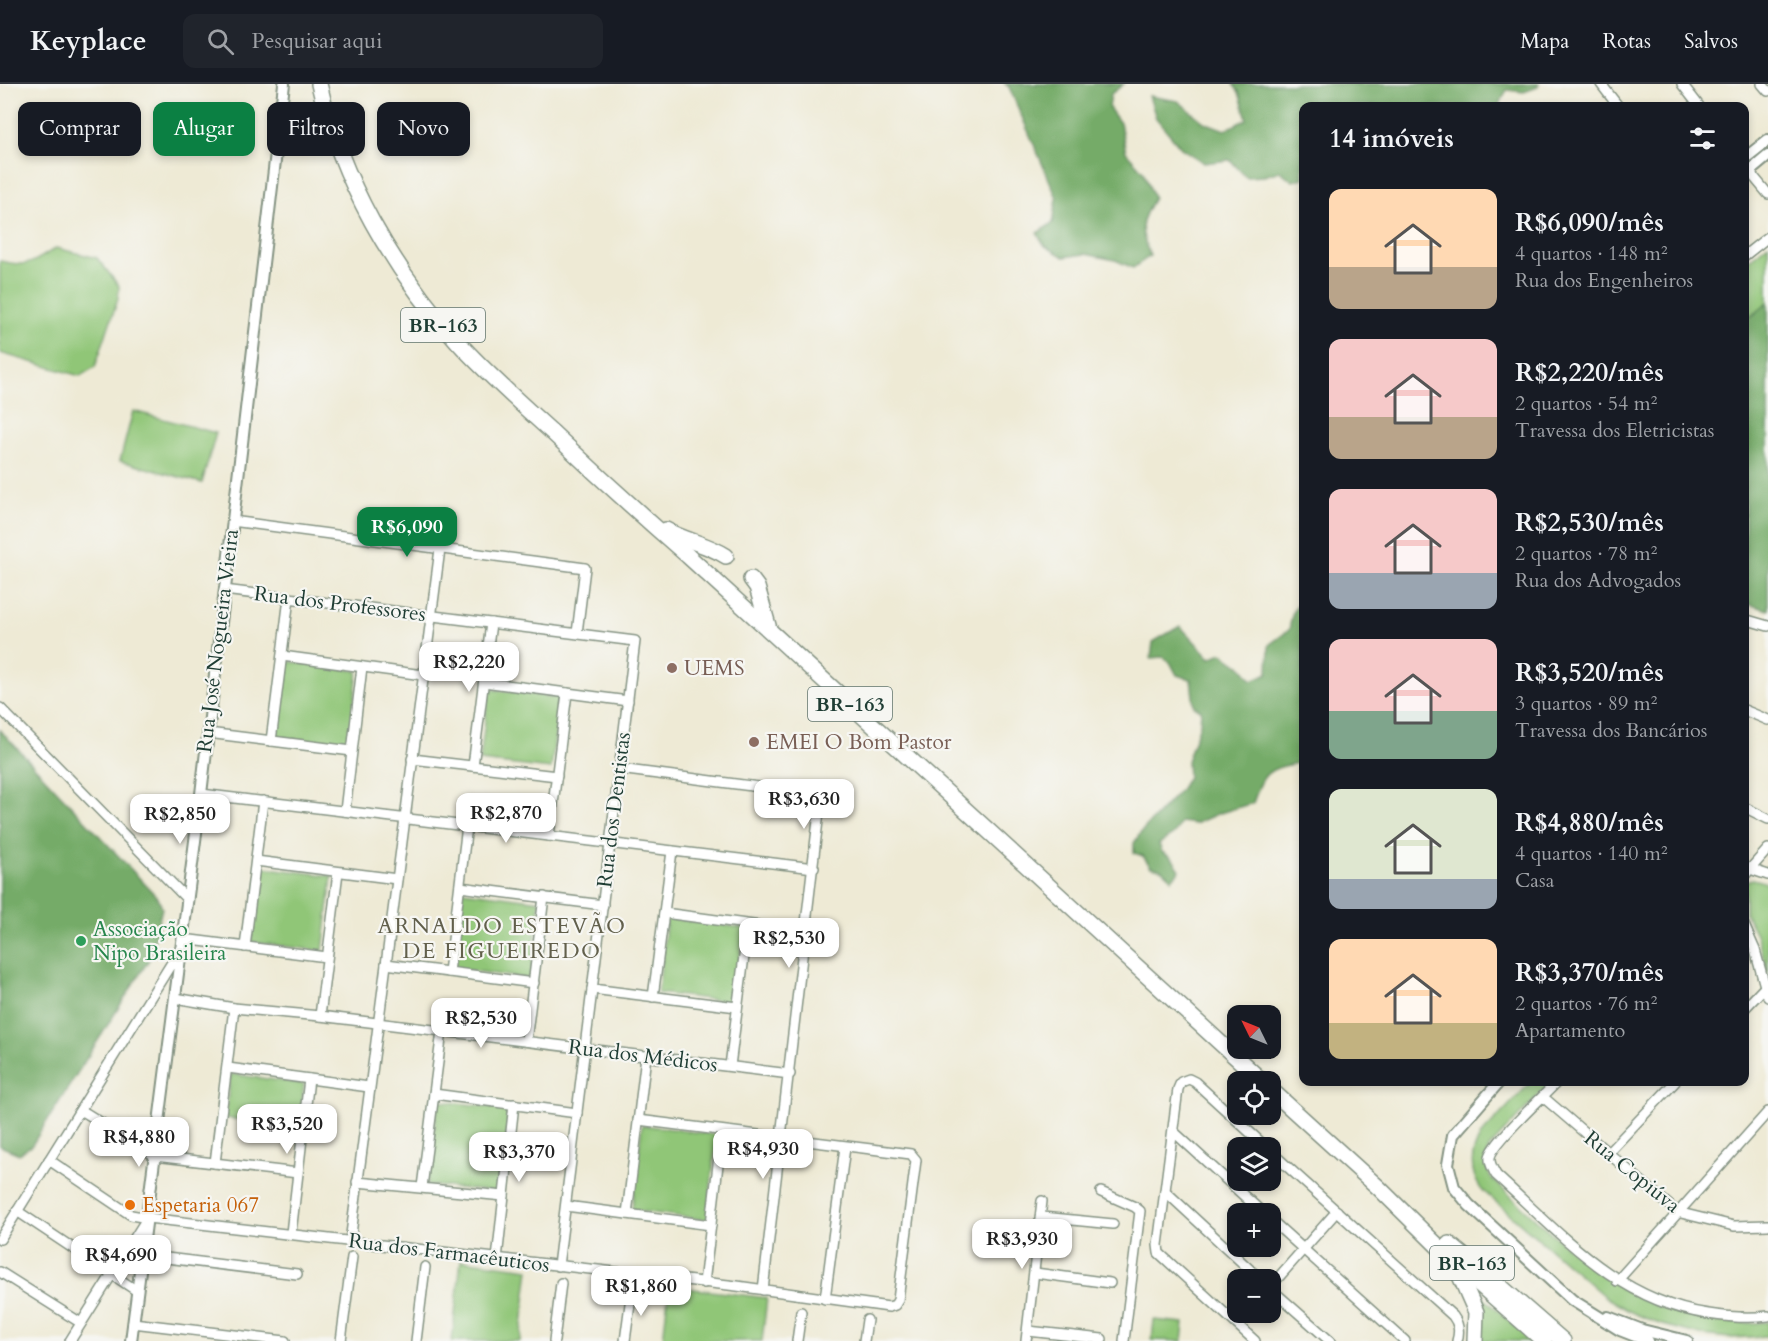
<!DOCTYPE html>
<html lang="pt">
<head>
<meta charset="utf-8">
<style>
  :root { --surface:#171b24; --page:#20242c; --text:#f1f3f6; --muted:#9ea1a6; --line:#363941; --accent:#0b8043 }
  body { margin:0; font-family:Cardo,serif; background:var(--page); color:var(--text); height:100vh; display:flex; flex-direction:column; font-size:22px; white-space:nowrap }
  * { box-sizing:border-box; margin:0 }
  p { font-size:20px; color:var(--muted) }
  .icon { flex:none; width:33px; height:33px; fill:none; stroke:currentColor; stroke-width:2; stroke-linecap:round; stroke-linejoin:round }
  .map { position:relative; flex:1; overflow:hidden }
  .sheet { position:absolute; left:1299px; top:18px; width:450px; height:984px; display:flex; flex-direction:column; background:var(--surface); border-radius:12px; box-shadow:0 3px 9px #0003 }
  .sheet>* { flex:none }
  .guide { position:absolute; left:18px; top:18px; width:570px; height:54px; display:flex; gap:12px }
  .needle { width:39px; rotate:313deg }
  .controls { position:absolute; left:1227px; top:921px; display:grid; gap:12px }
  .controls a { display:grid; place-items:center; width:54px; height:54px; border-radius:12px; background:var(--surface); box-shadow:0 3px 9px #0003; font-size:30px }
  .price { position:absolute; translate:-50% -51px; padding:0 14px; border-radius:12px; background:#fff; color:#222; font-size:20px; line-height:39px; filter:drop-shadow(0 2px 3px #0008) }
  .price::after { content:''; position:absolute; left:50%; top:36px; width:18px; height:14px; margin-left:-9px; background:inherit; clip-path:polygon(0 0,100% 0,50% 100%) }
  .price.on { background:var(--accent); color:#fff }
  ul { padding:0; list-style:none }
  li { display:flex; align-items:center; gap:18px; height:150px; padding:0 30px }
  li span { display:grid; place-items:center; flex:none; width:168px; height:120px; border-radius:12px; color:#555 }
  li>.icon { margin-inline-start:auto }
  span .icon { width:72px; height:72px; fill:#fffc; stroke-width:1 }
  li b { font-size:26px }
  h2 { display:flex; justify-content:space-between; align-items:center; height:72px; padding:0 30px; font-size:26px }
  .pill { padding:0 21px; border-radius:12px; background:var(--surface); box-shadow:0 3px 9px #0003; font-size:21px; line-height:54px }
  .pill.on { background:var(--accent); color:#fff }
  header { display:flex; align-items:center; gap:36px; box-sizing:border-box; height:84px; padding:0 30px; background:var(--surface); border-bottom:2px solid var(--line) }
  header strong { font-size:28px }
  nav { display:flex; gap:33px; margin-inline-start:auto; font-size:21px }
  .search { width:420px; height:54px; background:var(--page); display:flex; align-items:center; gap:15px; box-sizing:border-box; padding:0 21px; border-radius:12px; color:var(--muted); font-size:22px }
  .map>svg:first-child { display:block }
</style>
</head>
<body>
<header>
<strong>Keyplace</strong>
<div class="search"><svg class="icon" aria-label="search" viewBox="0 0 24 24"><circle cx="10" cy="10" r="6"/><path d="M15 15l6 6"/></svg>Pesquisar aqui</div>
<nav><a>Mapa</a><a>Rotas</a><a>Salvos</a></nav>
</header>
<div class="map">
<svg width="1768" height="1257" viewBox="0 0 1768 1257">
  <rect width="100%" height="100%" fill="#f6f6f2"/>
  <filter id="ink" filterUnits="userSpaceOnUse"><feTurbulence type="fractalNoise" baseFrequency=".0167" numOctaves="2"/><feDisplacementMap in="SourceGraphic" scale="12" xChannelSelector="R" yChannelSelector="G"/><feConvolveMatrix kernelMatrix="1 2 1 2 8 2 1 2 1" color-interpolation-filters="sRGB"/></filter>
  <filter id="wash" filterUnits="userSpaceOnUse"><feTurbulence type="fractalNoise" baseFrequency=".008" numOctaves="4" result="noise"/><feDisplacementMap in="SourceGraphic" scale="24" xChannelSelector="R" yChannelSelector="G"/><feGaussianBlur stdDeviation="1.35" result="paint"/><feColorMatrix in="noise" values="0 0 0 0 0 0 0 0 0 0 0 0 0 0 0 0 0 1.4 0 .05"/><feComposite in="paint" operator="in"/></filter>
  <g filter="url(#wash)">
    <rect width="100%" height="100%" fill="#eeead5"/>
    <!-- green -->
    <g fill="#90c677" stroke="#588256" stroke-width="1.5">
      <path d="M1768,160V219L1752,232L1745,233V179Z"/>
      <path d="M56,164L97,174L119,202L118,215L95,283L80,292L0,269V177C31,184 31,179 56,164Z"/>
      <path d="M133,327L216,349L202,399L120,377Z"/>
      <path d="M285,577L358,587L349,662L276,653Z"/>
      <path d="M489,605L560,614L551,685L480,677Z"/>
      <path d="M260,783L332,792L323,867L251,858Z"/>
      <path d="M1753,795L1768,799V889L1756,850L1745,829V797Z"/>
      <path d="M463,807L540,817L530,895L453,884Z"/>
      <path d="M667,834L744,844L734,918L658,909Z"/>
      <path d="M231,990L304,1000L299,1042L225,1034Z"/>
      <path d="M1531,998H1551L1489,1064C1484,1076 1485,1086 1493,1096C1579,1173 1642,1249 1768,1238V1252L1730,1254L1701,1251L1659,1240L1631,1228L1605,1213L1481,1105C1469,1087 1470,1070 1481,1051Z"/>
      <path d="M438,1017L510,1025L500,1108L427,1101Z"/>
      <path d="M642,1041L717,1051L707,1136L632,1126Z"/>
      <path d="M461,1176L529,1185L520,1257H452Z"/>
      <path d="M669,1202L767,1214L762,1257H663Z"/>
      <path d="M1475,1206L1532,1257H1481L1478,1215Z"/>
      <path d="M1154,1236L1184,1239L1182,1257L1152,1256Z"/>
    </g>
    <!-- forest -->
    <g fill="#74ab68" stroke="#4a744e" stroke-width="1.5">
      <path d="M1005,0H1124L1111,10L1109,24L1120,39L1126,68L1143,87L1154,114C1139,139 1139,145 1150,172L1133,184L1115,176L1085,170L1064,173L1045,162L1037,149L1053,139L1057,114L1009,3Z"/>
      <path d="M1233,0H1539L1538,3L1524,8L1507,6L1499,20L1500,22H1304L1303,94L1293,97L1280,87L1264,92L1246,93L1230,76L1204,79L1181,64L1156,34L1149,12L1178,17L1204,38L1225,46L1247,35L1239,8Z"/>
      <path d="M1768,219V526L1745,519L1744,233L1752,232Z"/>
      <path d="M1303,517V715L1300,713L1301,696L1297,679C1265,686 1264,688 1253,719L1217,730L1195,740L1181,738L1174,750L1159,760L1162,768L1172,774L1180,786L1172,795L1161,785L1151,783L1143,772L1134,769V759L1142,747L1180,706L1188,693L1187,677L1200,640L1201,626L1194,622L1191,595L1177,591L1170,578L1163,573L1151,574L1153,558L1180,542L1210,574L1222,569L1243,584L1252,596L1268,589L1269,561L1289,546L1293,527L1299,518Z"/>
      <path d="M0,646L158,814L162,824L150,874L32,1061L19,1070L0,1062Z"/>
    </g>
  </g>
  <g filter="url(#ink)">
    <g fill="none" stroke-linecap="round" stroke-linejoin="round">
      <!-- minor casing -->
      <g stroke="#869484" stroke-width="12">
        <g id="minor">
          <path d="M1601,0L1618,22"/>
          <path d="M1682,0L1699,22"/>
          <path d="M1762,0L1768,7"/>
          <path d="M1744,81L1768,110"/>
          <path d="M1744,172L1768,153"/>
          <path d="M232,437L585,484L577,549"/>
          <path d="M224,506L635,557L558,1182"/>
          <path d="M1744,535L1768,542"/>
          <path d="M282,572L423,591"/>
          <path d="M484,598L628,617"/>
          <path d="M0,624L188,816"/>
          <path d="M1744,626L1768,636"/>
          <path d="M208,649L352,667"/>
          <path d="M271,657L289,514"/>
          <path d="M412,675L557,692"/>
          <path d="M473,682L491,539"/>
          <path d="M619,685L821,711L763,1206"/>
          <path d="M201,710L814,784"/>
          <path d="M1744,723L1768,735"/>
          <path d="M345,727L362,583"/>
          <path d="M549,752L567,609"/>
          <path d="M256,777L397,795"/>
          <path d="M1750,785L1768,791"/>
          <path d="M1744,792L1768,765"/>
          <path d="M460,803L603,821"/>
          <path d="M664,829L807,848"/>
          <path d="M1744,841L1755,866L1768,913"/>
          <path d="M183,855L327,873"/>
          <path d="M245,863L263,717"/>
          <path d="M386,880L534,899"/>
          <path d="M449,888L467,742"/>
          <path d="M592,905L737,923"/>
          <path d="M653,913L672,767"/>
          <path d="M175,914L234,924L320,932L790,990"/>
          <path d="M1744,925L1765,903"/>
          <path d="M320,932L338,788"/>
          <path d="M526,957L544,813"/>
          <path d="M730,982L748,841"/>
          <path d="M228,984L369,1003"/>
          <path d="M1557,998C1544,1012 1493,1058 1490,1073C1489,1080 1493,1085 1496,1091C1560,1149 1618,1217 1708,1230C1728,1233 1748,1235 1768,1232"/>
          <path d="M434,1010L577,1029"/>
          <path d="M1543,1013L1677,1128L1734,1142L1768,1141"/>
          <path d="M81,1026L155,1072L298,1089"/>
          <path d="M1174,1048L1264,1130"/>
          <path d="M1270,1067L1453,1232C1459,1240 1460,1247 1457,1257"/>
          <path d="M1608,1069L1675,998"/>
          <path d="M49,1076L131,1131L148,1134L737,1202L889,1223L895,1221L898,1216L916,1076L911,1070L638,1036"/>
          <path d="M215,1079L234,924"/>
          <path d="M357,1098L504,1112"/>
          <path d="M422,1103L442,947"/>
          <path d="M1165,1107L1261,1196"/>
          <path d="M1101,1108L1135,1123L1140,1127L1124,1257"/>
          <path d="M566,1122L711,1141"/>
          <path d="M17,1127L137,1207"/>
          <path d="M627,1130L646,972"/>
          <path d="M1042,1133L1113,1140"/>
          <path d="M1270,1135L1405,1257"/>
          <path d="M291,1149L309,995"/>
          <path d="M0,1155L181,864"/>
          <path d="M350,1158L440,465"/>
          <path d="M142,1171L297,1190"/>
          <path d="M497,1175L514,1020"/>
          <path d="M0,1188L81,1239"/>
          <path d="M1035,1189L1110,1199"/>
          <path d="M1617,1197L1768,1028"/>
          <path d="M704,1199L722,1047"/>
          <path d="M1270,1203L1337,1127"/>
          <path d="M1270,1204L1330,1257"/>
          <path d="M825,1215L845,1063"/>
          <path d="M133,1239L285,1257"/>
          <path d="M1028,1247L1102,1255"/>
          <path d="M70,1257L146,1136"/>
          <path d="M341,1257L352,1173"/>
          <path d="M416,1257L425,1183"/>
          <path d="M554,1257L561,1199"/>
          <path d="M625,1257L632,1205"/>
          <path d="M797,1257L801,1228"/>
          <path d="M864,1257L867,1236"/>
          <path d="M1026,1257L1042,1117"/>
          <path d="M1255,1257L1159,1169L1158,1161L1178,1005L1181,998L1189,995L1195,998L1267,1064"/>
        </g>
      </g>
      <!-- tertiary casing -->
      <g stroke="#869484" stroke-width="14">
        <g id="tertiary">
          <path d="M1744,75L1768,56"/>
          <path d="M1744,92L1768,72"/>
          <path d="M1499,998L1453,1051L1448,1080L1454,1103L1469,1121L1572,1216L1620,1246L1648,1257"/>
          <path d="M1608,1233L1642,1246L1687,1257"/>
          <path d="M131,1257L201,710L284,0"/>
        </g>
      </g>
      <!-- trunk casing -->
      <g stroke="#869484" stroke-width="18">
        <g id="trunk">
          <path d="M319,0C341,96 392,185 458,258C487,290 521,320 553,349C597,391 642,432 688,472L1263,998"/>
          <path d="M666,446C685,457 708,460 726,472"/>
          <path d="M751,495L757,503L769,545"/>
          <path d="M1270,1005L1379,1104L1453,1177L1544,1257"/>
          <path d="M1449,1160L1500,1202L1563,1257"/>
          <path d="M1457,1185L1476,1228L1475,1257"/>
        </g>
      </g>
      <!-- minor -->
      <use href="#minor" stroke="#fff" stroke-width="9"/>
      <!-- tertiary -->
      <use href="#tertiary" stroke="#fff" stroke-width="10"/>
      <!-- trunk -->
      <use href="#trunk" stroke="#fff" stroke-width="15"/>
    </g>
  </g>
  <!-- markers -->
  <g fill="#8d6e63" stroke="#f6f6f2" stroke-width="2">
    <circle cx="672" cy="584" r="6"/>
    <circle cx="754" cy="658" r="6"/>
  </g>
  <circle fill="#2e9e5b" stroke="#f6f6f2" stroke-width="2" cx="81" cy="857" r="6"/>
  <circle fill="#e8710a" stroke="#f6f6f2" stroke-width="2" cx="130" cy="1121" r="6"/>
  <g text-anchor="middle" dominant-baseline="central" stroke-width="4.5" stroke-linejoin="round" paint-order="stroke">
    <!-- shield labels -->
    <g fill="#f6f6f2" stroke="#60746d" stroke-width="1.5">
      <rect x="401" y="224" width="84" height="34" rx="4.5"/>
      <rect x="808" y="603" width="84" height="34" rx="4.5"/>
      <rect x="1430" y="1162" width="84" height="34" rx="4.5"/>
    </g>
    <g font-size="20" font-weight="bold" fill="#1f3d34">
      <text x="443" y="241">BR-163</text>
      <text x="850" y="620">BR-163</text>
      <text x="1472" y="1179">BR-163</text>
    </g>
    <!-- street labels -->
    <g font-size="21" fill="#1f3d34" stroke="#f6f6f2">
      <text transform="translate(340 520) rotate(7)">Rua dos Professores</text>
      <text transform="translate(218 557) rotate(-83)">Rua José Nogueira Vieira</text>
      <text transform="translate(614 726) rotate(-83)">Rua dos Dentistas</text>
      <text transform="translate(643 972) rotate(7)">Rua dos Médicos</text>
      <text transform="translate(1632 1088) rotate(39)">Rua Copiúva</text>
      <text transform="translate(449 1169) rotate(7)">Rua dos Farmacêuticos</text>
    </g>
    <!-- education labels -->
    <g font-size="21" fill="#785e54" stroke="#f6f6f2" text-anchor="start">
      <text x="684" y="584">UEMS</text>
      <text x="766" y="658">EMEI O Bom Pastor</text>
    </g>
    <!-- leisure labels -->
    <g font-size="21" fill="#27864d" stroke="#f6f6f2" text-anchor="start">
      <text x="93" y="845">Associação<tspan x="93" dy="24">Nipo Brasileira</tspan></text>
    </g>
    <!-- food labels -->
    <g font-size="21" fill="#c56008" stroke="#f6f6f2" text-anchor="start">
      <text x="142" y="1121">Espetaria 067</text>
    </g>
    <!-- neighbourhood labels -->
    <g font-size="22" letter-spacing="1.5" fill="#62604c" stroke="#f6f6f2">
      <text x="502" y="842">ARNALDO ESTEVÃO<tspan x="502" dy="25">DE FIGUEIREDO</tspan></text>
    </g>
  </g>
</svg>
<div class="controls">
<a><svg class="needle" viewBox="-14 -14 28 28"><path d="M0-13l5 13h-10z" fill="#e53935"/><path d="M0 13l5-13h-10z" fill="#9ea1a6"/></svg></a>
<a><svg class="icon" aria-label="locate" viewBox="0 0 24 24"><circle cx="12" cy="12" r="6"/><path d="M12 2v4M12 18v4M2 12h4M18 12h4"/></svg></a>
<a><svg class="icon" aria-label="layers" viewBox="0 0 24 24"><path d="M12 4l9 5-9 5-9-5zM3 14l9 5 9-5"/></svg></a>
<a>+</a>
<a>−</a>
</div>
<b class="price on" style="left:407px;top:474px">R$6,090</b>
<b class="price" style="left:469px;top:609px">R$2,220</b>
<b class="price" style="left:804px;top:746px">R$3,630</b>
<b class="price" style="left:506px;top:760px">R$2,870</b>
<b class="price" style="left:180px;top:761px">R$2,850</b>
<b class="price" style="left:789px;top:885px">R$2,530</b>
<b class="price" style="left:481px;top:965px">R$2,530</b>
<b class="price" style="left:287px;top:1071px">R$3,520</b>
<b class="price" style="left:139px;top:1084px">R$4,880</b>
<b class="price" style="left:763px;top:1096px">R$4,930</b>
<b class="price" style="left:519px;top:1099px">R$3,370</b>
<b class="price" style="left:1022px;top:1186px">R$3,930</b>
<b class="price" style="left:121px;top:1202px">R$4,690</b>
<b class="price" style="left:641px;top:1233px">R$1,860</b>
<div class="guide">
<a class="pill">Comprar</a>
<a class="pill on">Alugar</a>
<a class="pill">Filtros</a>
<a class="pill">Novo</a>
</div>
<section class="sheet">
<h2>14 imóveis<svg class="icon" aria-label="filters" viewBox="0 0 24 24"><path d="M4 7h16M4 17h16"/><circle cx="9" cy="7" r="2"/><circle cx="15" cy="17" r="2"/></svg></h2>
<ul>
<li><span style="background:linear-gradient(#ffd9b3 65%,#b9a48a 0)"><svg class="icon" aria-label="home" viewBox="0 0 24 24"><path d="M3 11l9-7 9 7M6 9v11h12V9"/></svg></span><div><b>R$6,090/mês</b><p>4 quartos · 148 m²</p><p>Rua dos Engenheiros</p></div></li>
<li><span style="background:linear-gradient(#f6c9c9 65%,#b9a48a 0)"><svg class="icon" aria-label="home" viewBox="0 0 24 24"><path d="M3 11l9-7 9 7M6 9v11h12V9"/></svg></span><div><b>R$2,220/mês</b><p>2 quartos · 54 m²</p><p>Travessa dos Eletricistas</p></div></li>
<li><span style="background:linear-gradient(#f6c9c9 70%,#9aa5b1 0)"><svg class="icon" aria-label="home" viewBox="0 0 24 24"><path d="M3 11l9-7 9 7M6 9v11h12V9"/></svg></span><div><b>R$2,530/mês</b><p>2 quartos · 78 m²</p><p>Rua dos Advogados</p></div></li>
<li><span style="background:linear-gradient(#f6c9c9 60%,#7fa58c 0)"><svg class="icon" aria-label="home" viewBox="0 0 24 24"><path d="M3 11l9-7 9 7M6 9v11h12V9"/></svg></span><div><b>R$3,520/mês</b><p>3 quartos · 89 m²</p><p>Travessa dos Bancários</p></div></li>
<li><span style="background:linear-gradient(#dfe7d0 75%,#9aa5b1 0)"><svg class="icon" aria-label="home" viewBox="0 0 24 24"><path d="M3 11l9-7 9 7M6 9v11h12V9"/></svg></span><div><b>R$4,880/mês</b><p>4 quartos · 140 m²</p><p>Casa</p></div></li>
<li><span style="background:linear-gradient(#ffd9b3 70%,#c2b280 0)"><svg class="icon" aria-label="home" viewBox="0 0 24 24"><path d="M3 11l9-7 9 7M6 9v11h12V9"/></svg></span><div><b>R$3,370/mês</b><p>2 quartos · 76 m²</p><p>Apartamento</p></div></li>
</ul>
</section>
</div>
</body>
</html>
